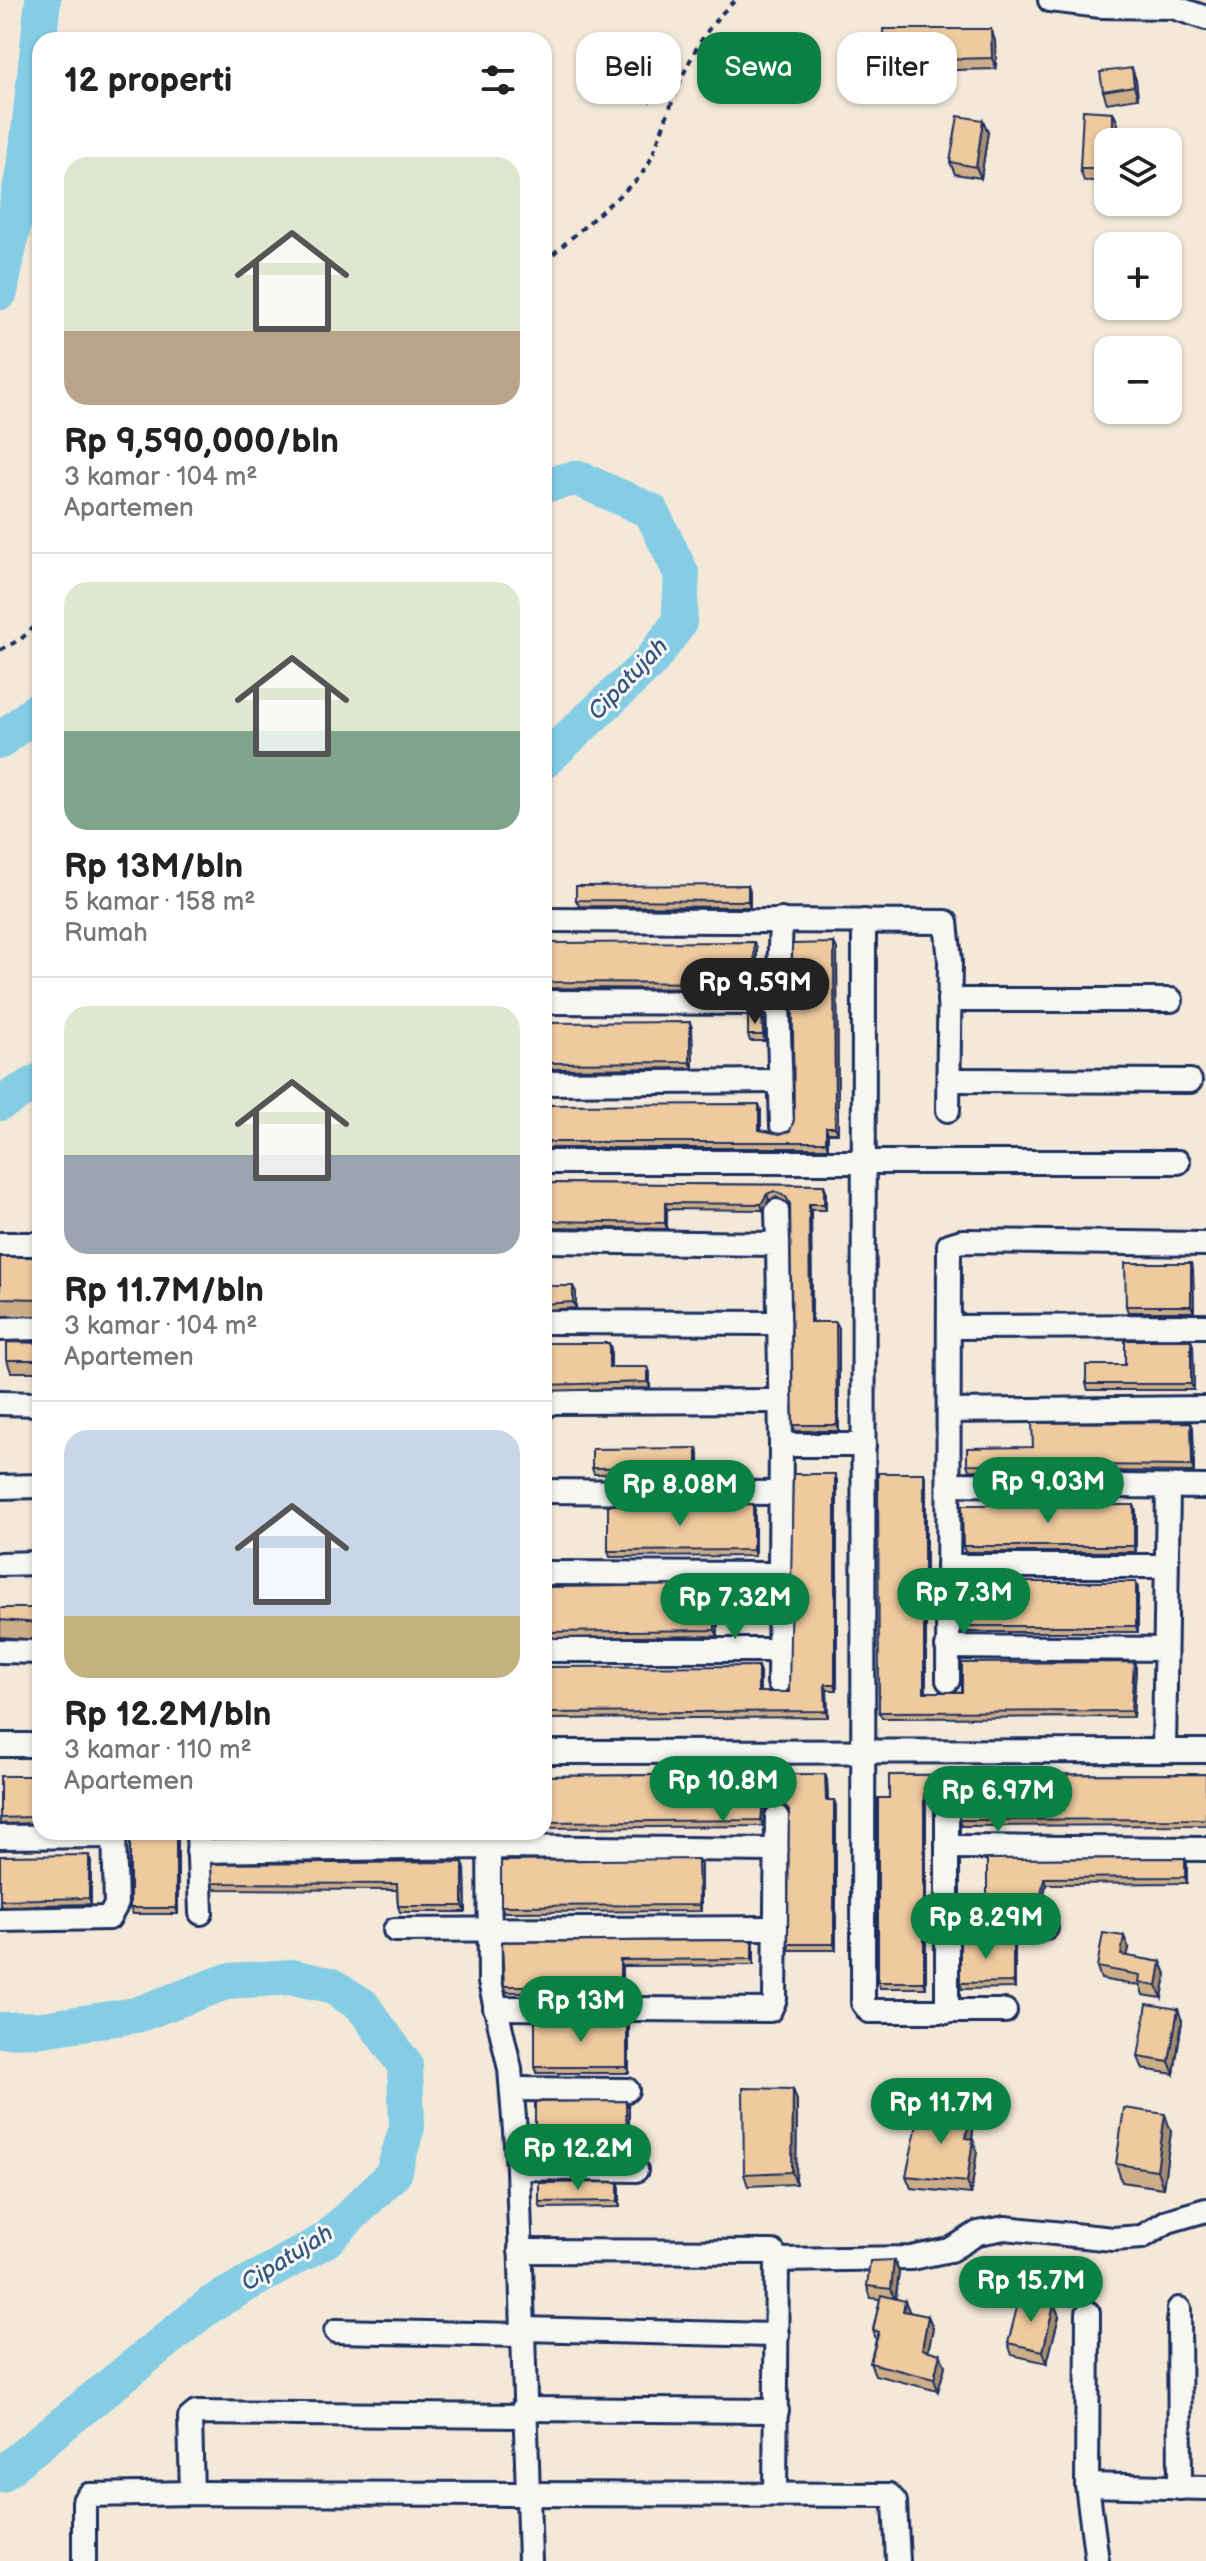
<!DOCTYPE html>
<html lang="id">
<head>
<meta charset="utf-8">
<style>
  :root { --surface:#fff; --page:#f2f2f2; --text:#222; --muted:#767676; --line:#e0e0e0; --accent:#0b8043 }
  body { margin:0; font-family:"Balsamiq Sans",sans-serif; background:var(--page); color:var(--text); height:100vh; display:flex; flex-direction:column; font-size:30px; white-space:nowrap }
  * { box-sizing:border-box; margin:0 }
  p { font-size:26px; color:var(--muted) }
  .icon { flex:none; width:44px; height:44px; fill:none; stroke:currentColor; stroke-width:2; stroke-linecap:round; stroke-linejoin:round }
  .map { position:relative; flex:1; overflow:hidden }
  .details { position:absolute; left:32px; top:32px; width:520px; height:1808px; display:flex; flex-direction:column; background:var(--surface); border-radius:24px; box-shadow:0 2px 6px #0004 }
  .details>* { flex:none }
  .top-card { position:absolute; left:576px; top:32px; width:510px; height:72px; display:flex; gap:16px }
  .buttons { position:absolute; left:1094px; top:128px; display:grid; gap:16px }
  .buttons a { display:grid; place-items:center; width:88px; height:88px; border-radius:16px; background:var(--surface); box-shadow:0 2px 6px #0004; font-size:40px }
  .price { position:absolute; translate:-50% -68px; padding:0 18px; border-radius:28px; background:var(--accent); color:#fff; font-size:26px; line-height:52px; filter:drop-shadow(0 2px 4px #0008) }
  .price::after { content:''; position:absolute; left:50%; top:48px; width:24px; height:18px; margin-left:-12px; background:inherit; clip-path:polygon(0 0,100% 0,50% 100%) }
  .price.current { background:#222; color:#fff }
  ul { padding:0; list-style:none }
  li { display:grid; align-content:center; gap:16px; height:424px; padding:0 32px }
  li+li { border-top:2px solid var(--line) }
  li span { display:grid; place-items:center; height:248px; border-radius:24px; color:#555 }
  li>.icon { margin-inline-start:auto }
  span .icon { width:144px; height:144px; fill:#fffc; stroke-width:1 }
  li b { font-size:34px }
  h2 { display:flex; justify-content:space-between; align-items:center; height:96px; padding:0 32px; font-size:34px }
  .chip { padding:0 28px; border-radius:24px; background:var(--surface); box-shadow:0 2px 6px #0004; font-size:28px; line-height:72px }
  .chip.current { background:var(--accent); color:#fff }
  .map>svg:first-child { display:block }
</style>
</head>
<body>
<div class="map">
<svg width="1206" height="2561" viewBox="0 0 1206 2561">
  <rect width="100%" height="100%" fill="#f4e9d9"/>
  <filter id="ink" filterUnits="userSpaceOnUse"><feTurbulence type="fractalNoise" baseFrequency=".0125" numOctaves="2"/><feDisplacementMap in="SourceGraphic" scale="16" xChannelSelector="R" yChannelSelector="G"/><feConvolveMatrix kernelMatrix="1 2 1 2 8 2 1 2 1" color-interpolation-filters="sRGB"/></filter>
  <g filter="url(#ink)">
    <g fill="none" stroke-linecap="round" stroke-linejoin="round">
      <!-- river -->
      <g stroke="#84cde5" stroke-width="36">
        <path d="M0,292L26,159L43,0"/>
        <path d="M544,485L577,478L651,511L682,575L679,623L650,662L544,761"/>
        <path d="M0,741L40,708"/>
        <path d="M0,1103L40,1081"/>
        <path d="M0,2030L43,2029L136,2015L228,1981L292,1977L330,1985L362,2005L405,2065L407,2127L393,2174L326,2240L211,2304L0,2475"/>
      </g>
      <!-- street casing -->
      <g stroke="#1b2f5e" stroke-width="28">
        <g id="street">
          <path d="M1050,0L1101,6L1173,7L1206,18"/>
          <path d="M544,920L946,922L950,961L948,1110"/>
          <path d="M781,920L778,1003L782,1126"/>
          <path d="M864,921L863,2003L869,2011H1005"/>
          <path d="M949,1000H1171"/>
          <path d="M544,1002L778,1003"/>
          <path d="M949,1080L1190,1081"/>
          <path d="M544,1083L780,1081"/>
          <path d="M544,1162H1178"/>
          <path d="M777,1211L778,1244"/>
          <path d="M544,1241L778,1244L781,1445H864"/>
          <path d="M0,1244H40"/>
          <path d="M544,1322L780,1323"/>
          <path d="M949,1327L1206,1326"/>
          <path d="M0,1329L40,1328"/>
          <path d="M0,1403L40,1404"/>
          <path d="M544,1407L552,1402L781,1401"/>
          <path d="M949,1411L1206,1408"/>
          <path d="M949,1484L1206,1487"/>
          <path d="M0,1487L40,1486"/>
          <path d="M544,1491L778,1493"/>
          <path d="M0,1564L40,1563"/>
          <path d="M948,1566H1166"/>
          <path d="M544,1573L779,1574"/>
          <path d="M947,1647L1165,1649"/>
          <path d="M544,1650H778"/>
          <path d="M0,1651L40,1652"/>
          <path d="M948,1680L949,1245L962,1241L1206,1244"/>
          <path d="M779,1682L781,1445"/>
          <path d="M0,1745H40"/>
          <path d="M1164,1750L1168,1488"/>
          <path d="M544,1752L1206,1751"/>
          <path d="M198,1832L201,1913"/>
          <path d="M489,1832L490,1982L510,2069L518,2168L530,2561"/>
          <path d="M0,1837L114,1836"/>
          <path d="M947,1847L1206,1849"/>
          <path d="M198,1851L489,1847L777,1850"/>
          <path d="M0,1920L109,1918L116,1905L114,1832"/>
          <path d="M947,1927L1046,1928"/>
          <path d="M395,1930L776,1928"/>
          <path d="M495,2008L770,2010L775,1999L777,1817"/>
          <path d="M947,2012V1810"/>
          <path d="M512,2089L627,2090"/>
          <path d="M518,2168L636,2170"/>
          <path d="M520,2251L773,2252L777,2260L775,2494"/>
          <path d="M777,2260L911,2258L950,2250L978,2233L1005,2228L1113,2239L1142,2237L1168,2221L1206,2210"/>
          <path d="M1179,2309L1180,2488"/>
          <path d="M1088,2313L1087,2485L1097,2561"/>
          <path d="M521,2329L777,2335"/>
          <path d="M336,2331L522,2335"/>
          <path d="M523,2409L777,2411"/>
          <path d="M1087,2485L1206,2488"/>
          <path d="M192,2493L190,2418L196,2413L523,2416"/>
          <path d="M84,2561V2501L89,2495L192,2493L889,2495L895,2502L898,2561"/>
        </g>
      </g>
      <!-- path -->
      <g stroke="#1b2f5e" stroke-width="4" stroke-dasharray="6 6" stroke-linecap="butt">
        <path d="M544,262L639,178L649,163C673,106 686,42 736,0"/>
        <path d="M0,650L21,639L40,622"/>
      </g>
      <!-- street -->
      <use href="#street" stroke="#f6f6f2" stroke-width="22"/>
    </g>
    <!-- wall -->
    <g fill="#ceae89" stroke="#1b2f5e" stroke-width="2">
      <path d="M991,29L995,41L996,69L915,71L916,80L889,81L885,70Z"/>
      <path d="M655,77L650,100L630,96L626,84Z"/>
      <path d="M1136,80L1138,98L1107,103L1103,91Z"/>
      <path d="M1113,112L1118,124V142H1108V181H1084L1080,169Z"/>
      <path d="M988,132L981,178L955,174L950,162Z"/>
      <path d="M750,891V907L579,906L576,900Z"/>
      <path d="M544,943L757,948V989L544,988Z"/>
      <path d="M834,943L837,949L838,1133H828V1148H544V1105L761,1110V1130L780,1134L790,1131L794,1120Z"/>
      <path d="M765,1022V1041H750L748,1035Z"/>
      <path d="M544,1023L692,1028L693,1068L544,1069Z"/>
      <path d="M544,1183L824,1185L826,1191V1210H811L812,1322L839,1328V1431H795L793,1425L790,1206L788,1203L776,1197L769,1200L763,1210L667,1209V1229L548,1227L546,1221V1209H544Z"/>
      <rect x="0" y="1257" width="40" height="59"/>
      <path d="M1193,1269L1194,1312H1128L1126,1306Z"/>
      <path d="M544,1286L576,1292V1308L544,1310Z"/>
      <path d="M1191,1340L1193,1346L1194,1390H1088L1086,1384L1125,1365Z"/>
      <path d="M40,1343V1372H11L7,1360Z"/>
      <path d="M544,1343H609L611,1349V1367H648L650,1373V1388L544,1391Z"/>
      <path d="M1191,1422L1193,1428L1194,1472L969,1470L967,1464L1033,1447Z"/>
      <path d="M697,1448L699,1454V1473L594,1474L592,1468Z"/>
      <path d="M926,1479V1692H962L1134,1662L1136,1668L1133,1717L882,1718L879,1712Z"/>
      <path d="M837,1480V1690H827L828,1717L544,1719V1667L760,1672V1692H789Z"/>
      <path d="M1134,1505L1136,1511V1552H965L963,1546Z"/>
      <path d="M755,1510V1556L610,1557L608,1551Z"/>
      <path d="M715,1585L717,1591L718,1636L544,1638V1587Z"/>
      <path d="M1138,1588V1632H967L964,1626Z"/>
      <path d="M0,1608H40V1640L0,1637Z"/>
      <path d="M825,1774L827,1780L828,1800H834L836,1806V1950H790L788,1944L789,1814L783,1805L771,1804L765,1809L763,1826L544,1828V1776Z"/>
      <path d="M1206,1774V1825L961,1826L959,1820V1805L955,1798L926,1800V1988H880L878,1982L889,1798V1775Z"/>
      <path d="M0,1776L33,1782V1823L0,1824Z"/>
      <path d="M130,1832H178V1914H133L130,1908Z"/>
      <path d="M0,1856L91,1861V1904L0,1906Z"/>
      <path d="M1185,1858L1187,1864V1883L1046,1884L1042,1907H989L987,1901V1859Z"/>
      <path d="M701,1865V1911L504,1912L501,1906Z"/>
      <path d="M465,1868L466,1912H400L398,1906L397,1890L214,1889L212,1883Z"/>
      <path d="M752,1940L754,1946V1965L622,1966V1992H507L504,1986L502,1942Z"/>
      <path d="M1015,1946V1988L962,1989L960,1983Z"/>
      <path d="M1129,1948L1127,1956L1161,1962L1166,1974L1162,1998L1143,1995L1140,1986L1101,1979L1097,1967Z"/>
      <path d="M1182,2021L1174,2074L1143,2069L1138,2057Z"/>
      <path d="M629,2027V2073H537L535,2067Z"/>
      <path d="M793,2089L797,2101L796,2184L748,2186L744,2174Z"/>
      <path d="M626,2101L629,2107V2153H537L535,2147Z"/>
      <path d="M974,2124L972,2139L977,2151L971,2194L911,2188L906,2176Z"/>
      <path d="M1171,2132L1163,2188L1122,2182L1116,2164Z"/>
      <path d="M618,2182L620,2188V2207L541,2208L539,2202Z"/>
      <path d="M894,2260L899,2272L896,2299L909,2312L928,2316L933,2328L928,2351L940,2354L945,2366L938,2391L875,2375L870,2363L876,2340L873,2330L880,2299L871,2298L867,2286Z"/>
      <path d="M1054,2304L1059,2316L1047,2363L1012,2355L1008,2343Z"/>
    </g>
    <!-- shaded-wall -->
    <g fill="#a78d6f" stroke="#1b2f5e" stroke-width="2">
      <path d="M991,29L995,41L996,69L992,58Z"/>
      <path d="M911,60L915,71L916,80L911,68Z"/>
      <path d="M651,65L655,77L650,100L646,88Z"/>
      <path d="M1132,68L1136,80L1138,98L1134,86Z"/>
      <path d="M1113,112L1118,124V142H1113Z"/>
      <path d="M983,120L988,132L981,178L976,167Z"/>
      <path d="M748,885L750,891V907L748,901Z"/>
      <path d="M754,942L757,948V989L755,983Z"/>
      <path d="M834,943L837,949L838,1133L835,1127Z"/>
      <path d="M762,1016L765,1022V1041L763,1035Z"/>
      <path d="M690,1022L692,1028L693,1068L690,1062Z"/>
      <path d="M759,1104L761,1110V1136L759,1130Z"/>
      <path d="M826,1127L828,1133V1148L826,1142Z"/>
      <path d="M824,1185L826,1191V1210L824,1204Z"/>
      <path d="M767,1194L769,1200L763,1210L761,1204Z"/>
      <path d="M665,1203L667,1209V1229L665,1223Z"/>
      <path d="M809,1204L811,1210L812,1328L810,1322Z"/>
      <path d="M1191,1263L1193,1269L1194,1312L1191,1306Z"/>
      <path d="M573,1286L576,1292V1308L573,1302Z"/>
      <path d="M836,1322L839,1328V1431L837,1425Z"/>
      <path d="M1191,1340L1193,1346L1194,1390L1191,1384Z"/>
      <path d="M609,1343L611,1349V1373L609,1367Z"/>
      <path d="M648,1367L650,1373V1388L648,1382Z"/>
      <path d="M1191,1422L1193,1428L1194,1472L1192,1466Z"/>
      <path d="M697,1448L699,1454V1473L697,1467Z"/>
      <path d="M924,1473L926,1479V1698L924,1692Z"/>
      <path d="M835,1474L837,1480V1690L835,1684Z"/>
      <path d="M753,1504L755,1510V1556L753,1550Z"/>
      <path d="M1134,1505L1136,1511V1552L1134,1546Z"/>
      <path d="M1136,1582L1138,1588V1632L1136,1626Z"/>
      <path d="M715,1585L717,1591L718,1636L715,1630Z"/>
      <path d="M1134,1662L1136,1668L1133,1717L1131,1711Z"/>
      <path d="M758,1666L760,1672V1698L758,1692Z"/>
      <path d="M825,1684L827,1690L828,1717L826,1711Z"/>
      <path d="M825,1774L827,1780L828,1806L826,1800Z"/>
      <path d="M31,1776L33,1782V1823L31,1817Z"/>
      <path d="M924,1794L926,1800V1988L924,1982Z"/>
      <path d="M769,1798L771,1804L765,1809L763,1826L761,1820L763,1803Z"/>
      <path d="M834,1800L836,1806V1950L834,1944Z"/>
      <path d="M176,1832H178V1914L176,1908Z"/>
      <path d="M89,1855L91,1861V1904L89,1898Z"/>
      <path d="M1185,1858L1187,1864V1883L1185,1877Z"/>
      <path d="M698,1859L701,1865V1911L699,1905Z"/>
      <path d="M463,1862L465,1868L466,1912L463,1906Z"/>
      <path d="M1044,1878L1046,1884L1042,1907L1040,1901Z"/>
      <path d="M1124,1936L1129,1948L1125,1967L1121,1955Z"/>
      <path d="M752,1940L754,1946V1965L752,1959Z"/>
      <path d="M1013,1940L1015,1946V1988L1013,1982Z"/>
      <path d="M620,1960L622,1966V1992L620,1986Z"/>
      <path d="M1161,1962L1166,1974L1162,1998L1157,1986Z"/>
      <path d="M1178,2009L1182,2021L1174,2074L1169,2062Z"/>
      <path d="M627,2021L629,2027V2073L627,2067Z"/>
      <path d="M793,2089L797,2101L796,2184L792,2172Z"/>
      <path d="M626,2101L629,2107V2153L627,2147Z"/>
      <path d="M970,2113L974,2124L970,2150L966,2138Z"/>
      <path d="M1165,2114L1171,2132L1163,2188L1157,2170Z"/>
      <path d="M973,2139L977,2151L971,2194L967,2182Z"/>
      <path d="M618,2182L620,2188V2207L618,2201Z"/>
      <path d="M894,2260L899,2272L895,2301L891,2289Z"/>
      <path d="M905,2301L910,2313L903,2311Z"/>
      <path d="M1054,2304L1059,2316L1047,2363L1043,2351Z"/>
      <path d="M928,2316L933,2328L926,2361L922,2349Z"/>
      <path d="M940,2354L945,2366L938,2391L934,2379Z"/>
    </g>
    <!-- building -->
    <g fill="#efca9f" stroke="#1b2f5e" stroke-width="2">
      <path d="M883,29H991L992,58L911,60V68L885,70Z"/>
      <path d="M631,60L651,65L646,88L626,84Z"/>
      <path d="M1132,68L1134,86L1103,91L1100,72Z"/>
      <path d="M1083,110L1113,112V142H1108V169H1080Z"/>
      <path d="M958,116L983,120L976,167L950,162Z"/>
      <path d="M748,885V901L576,900V886Z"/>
      <path d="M754,942L755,983L544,982V943Z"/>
      <path d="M834,943L835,1127H826V1142H544V1105L759,1104V1130L780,1134L790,1131L794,1120L792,944Z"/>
      <path d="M748,1016H762L763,1035H748Z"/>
      <path d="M690,1022V1062L544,1063V1023Z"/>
      <path d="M544,1183L824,1185V1204H809L810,1322H836L837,1425H793L790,1204L786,1197L774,1191L767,1194L761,1204L665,1203V1223L546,1221Z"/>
      <path d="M0,1257H40V1299L0,1298Z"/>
      <path d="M1125,1263H1191V1306H1126Z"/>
      <path d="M544,1286H573V1302L544,1304Z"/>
      <path d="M1125,1340H1191V1384H1086V1365H1125Z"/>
      <path d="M7,1342L40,1343V1360H7Z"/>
      <path d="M544,1343H609V1367H648V1382L544,1385Z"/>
      <path d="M1191,1422L1192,1466L967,1464V1448L1033,1447L1032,1423Z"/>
      <path d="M697,1448V1467L592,1468V1449Z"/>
      <path d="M878,1473H924V1692H962V1663L1134,1662L1131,1711L879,1712Z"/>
      <path d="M793,1474H835V1684H825L826,1711L544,1713V1667L758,1666V1692H789Z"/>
      <path d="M753,1504V1550L608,1551V1505Z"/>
      <path d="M962,1505H1134V1546H963Z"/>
      <rect x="964" y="1582" width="172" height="44"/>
      <path d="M715,1585V1630L544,1632V1587Z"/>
      <path d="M0,1608H40V1623L0,1620Z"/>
      <path d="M825,1774L826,1800H834V1944H788L789,1811L781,1799L769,1798L763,1803L761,1820L544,1822V1776Z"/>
      <path d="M1206,1774V1819L959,1820V1803L952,1792L924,1794V1982H878V1798H889V1775Z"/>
      <path d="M0,1776H31V1817L0,1818Z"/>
      <rect x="130" y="1832" width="46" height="76"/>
      <path d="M89,1855V1898L0,1900V1856Z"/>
      <path d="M1185,1858V1877L1044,1878L1040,1901H987V1859Z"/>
      <path d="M698,1859L699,1905L501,1906V1861Z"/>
      <path d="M463,1862V1906H398L397,1884L212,1883L211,1864Z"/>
      <path d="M1103,1933L1124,1936L1121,1955L1161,1962L1157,1986L1139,1983L1140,1975L1097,1967Z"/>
      <path d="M752,1940V1959L620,1960V1986H504L502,1942Z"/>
      <path d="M960,1940H1013V1982L960,1983Z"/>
      <path d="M1147,2004L1178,2009L1169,2062L1138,2057Z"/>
      <path d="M627,2021V2067H535V2022Z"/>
      <path d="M743,2088L793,2089L792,2172L744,2174Z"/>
      <path d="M626,2101L627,2147H535V2102Z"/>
      <path d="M921,2105L970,2113L966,2138L973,2139L967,2182L906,2176Z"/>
      <path d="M1124,2108L1165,2114L1157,2170L1116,2164Z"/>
      <path d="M618,2182V2201L539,2202V2183Z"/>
      <path d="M894,2260L891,2289L867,2286L870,2261Z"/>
      <path d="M881,2295L905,2301L903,2311L928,2316L922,2349L940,2354L934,2379L870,2363L879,2332L873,2330Z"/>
      <path d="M1020,2296L1054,2304L1043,2351L1008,2343Z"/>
    </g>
  </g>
  <g text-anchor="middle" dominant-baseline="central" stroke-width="6" stroke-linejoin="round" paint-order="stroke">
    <!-- water labels -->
    <g font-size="24" font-style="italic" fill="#355680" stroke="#f6f6f2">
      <text transform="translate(628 679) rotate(-46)">Cipatujah</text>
      <text transform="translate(287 2258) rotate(-32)">Cipatujah</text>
    </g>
  </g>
</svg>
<div class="buttons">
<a><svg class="icon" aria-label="layers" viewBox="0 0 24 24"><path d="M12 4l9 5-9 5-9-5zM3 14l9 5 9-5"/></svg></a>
<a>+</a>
<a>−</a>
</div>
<b class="price current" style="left:755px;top:1026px">Rp 9.59M</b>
<b class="price" style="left:1048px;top:1525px">Rp 9.03M</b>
<b class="price" style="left:680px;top:1528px">Rp 8.08M</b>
<b class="price" style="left:964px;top:1636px">Rp 7.3M</b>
<b class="price" style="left:735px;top:1641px">Rp 7.32M</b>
<b class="price" style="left:723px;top:1824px">Rp 10.8M</b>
<b class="price" style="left:998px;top:1834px">Rp 6.97M</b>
<b class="price" style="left:986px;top:1961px">Rp 8.29M</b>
<b class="price" style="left:581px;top:2044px">Rp 13M</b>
<b class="price" style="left:941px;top:2146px">Rp 11.7M</b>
<b class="price" style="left:578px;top:2192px">Rp 12.2M</b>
<b class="price" style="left:1031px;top:2324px">Rp 15.7M</b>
<div class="top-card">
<a class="chip">Beli</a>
<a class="chip current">Sewa</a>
<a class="chip">Filter</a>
</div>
<section class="details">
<h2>12 properti<svg class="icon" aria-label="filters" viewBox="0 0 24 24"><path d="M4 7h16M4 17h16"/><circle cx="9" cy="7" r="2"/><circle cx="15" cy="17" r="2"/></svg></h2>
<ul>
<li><span style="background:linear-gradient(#dfe7d0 70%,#b9a48a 0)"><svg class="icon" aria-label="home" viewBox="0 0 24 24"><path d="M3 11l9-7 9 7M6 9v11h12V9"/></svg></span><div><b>Rp 9,590,000/bln</b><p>3 kamar · 104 m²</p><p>Apartemen</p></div></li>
<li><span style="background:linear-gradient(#dfe7d0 60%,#7fa58c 0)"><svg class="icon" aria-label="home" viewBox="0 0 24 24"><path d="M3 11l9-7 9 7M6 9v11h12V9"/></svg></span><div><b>Rp 13M/bln</b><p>5 kamar · 158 m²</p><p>Rumah</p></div></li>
<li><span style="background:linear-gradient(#dfe7d0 60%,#9aa5b1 0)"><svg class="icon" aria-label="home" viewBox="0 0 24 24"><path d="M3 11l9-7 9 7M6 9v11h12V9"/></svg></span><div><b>Rp 11.7M/bln</b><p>3 kamar · 104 m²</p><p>Apartemen</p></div></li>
<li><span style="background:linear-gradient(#c9d6e8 75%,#c2b280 0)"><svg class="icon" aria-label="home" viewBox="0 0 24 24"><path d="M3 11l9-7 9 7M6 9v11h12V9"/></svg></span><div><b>Rp 12.2M/bln</b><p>3 kamar · 110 m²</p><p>Apartemen</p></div></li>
</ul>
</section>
</div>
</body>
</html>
